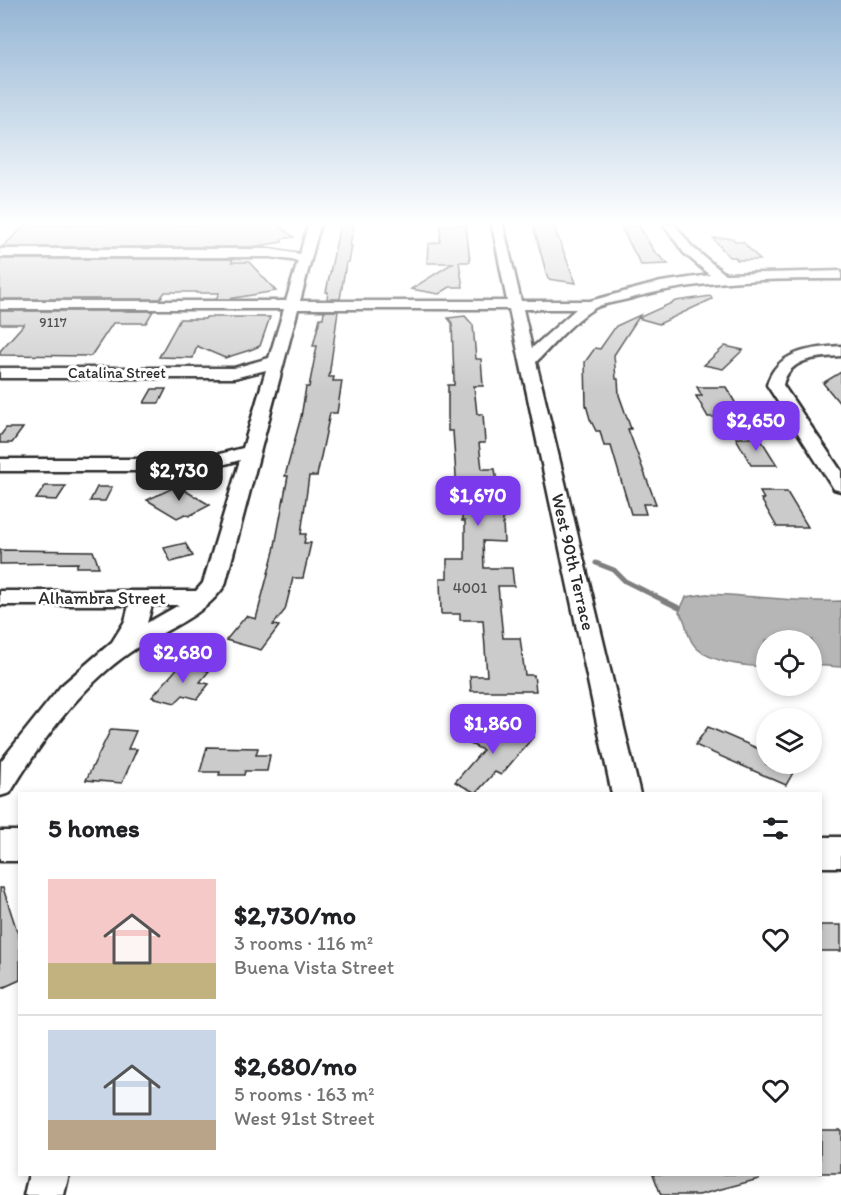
<!DOCTYPE html>
<html lang="en">
<head>
<meta charset="utf-8">
<style>
  :root { --surface:#fff; --page:#f6f6f6; --text:#202124; --muted:#757577; --line:#e0e0e0; --accent:#7c3aed }
  body { margin:0; font-family:Itim,sans-serif; background:var(--page); color:var(--text); height:100vh; display:flex; flex-direction:column; font-size:22px; white-space:nowrap }
  * { box-sizing:border-box; margin:0 }
  p { font-size:20px; color:var(--muted) }
  .icon { flex:none; width:33px; height:33px; fill:none; stroke:currentColor; stroke-width:2; stroke-linecap:round; stroke-linejoin:round }
  .map { position:relative; flex:1; overflow:hidden }
  .drawer { position:absolute; left:18px; top:792px; width:804px; height:384px; display:flex; flex-direction:column; background:var(--surface); border-radius:0px; box-shadow:0 3px 9px #0003 }
  .drawer>* { flex:none }
  .tools { position:absolute; left:756px; top:630px; display:grid; gap:12px }
  .tools a { display:grid; place-items:center; width:66px; height:66px; border-radius:50%; background:var(--surface); box-shadow:0 3px 9px #0003; font-size:30px }
  .price { position:absolute; translate:-50% -51px; padding:0 14px; border-radius:12px; background:var(--accent); color:#fff; font-size:20px; line-height:39px; filter:drop-shadow(0 2px 3px #0008) }
  .price::after { content:''; position:absolute; left:50%; top:36px; width:18px; height:14px; margin-left:-9px; background:inherit; clip-path:polygon(0 0,100% 0,50% 100%) }
  .price.active { background:#222; color:#fff }
  ul { padding:0; list-style:none }
  li { display:flex; align-items:center; gap:18px; height:150px; padding:0 30px }
  li+li { border-top:2px solid var(--line) }
  li span { display:grid; place-items:center; flex:none; width:168px; height:120px; border-radius:0px; color:#555 }
  li>.icon { margin-inline-start:auto }
  span .icon { width:72px; height:72px; fill:#fffc; stroke-width:1 }
  li b { font-size:26px }
  h2 { display:flex; justify-content:space-between; align-items:center; height:72px; padding:0 30px; font-size:26px }
  .map>svg:first-child { display:block }
</style>
</head>
<body>
<div class="map">
<svg width="841" height="1195" viewBox="0 0 841 1195">
  <rect width="100%" height="100%" fill="#fff"/>
  <filter id="ink" filterUnits="userSpaceOnUse"><feTurbulence type="fractalNoise" baseFrequency=".0167" numOctaves="2"/><feDisplacementMap in="SourceGraphic" scale="12" xChannelSelector="R" yChannelSelector="G"/><feConvolveMatrix kernelMatrix="1 2 1 2 8 2 1 2 1" color-interpolation-filters="sRGB"/></filter>
  <g filter="url(#ink)">
    <!-- water -->
    <path fill="#b6b6b6" stroke="#7e7e7e" stroke-width="1.5" d="M706,594C751,595 796,603 841,601V667L812,665V640H766V667C744,666 699,662 690,638C685,628 687,621 679,612L686,597Z"/>
    <g fill="none" stroke-linecap="round" stroke-linejoin="round">
      <!-- stream -->
      <path stroke="#7e7e7e" stroke-width="5" d="M596,563L614,570L625,581L679,608"/>
    </g>
    <!-- building -->
    <g fill="#cbcbcb" stroke="#2b2b2b" stroke-width="1.5">
      <path d="M26,225H277L294,237L282,239V242L251,247H2Z"/>
      <path d="M340,225H354L350,246H352L349,262L346,263L340,299H327L328,292H326Z"/>
      <path d="M441,225H466L470,262H459L463,287H450L439,294L411,289L453,263H427L428,244L440,242Z"/>
      <path d="M533,225H553L576,283L548,279Z"/>
      <path d="M620,225L639,226L654,251L668,264L641,265Z"/>
      <path d="M713,238H732L736,242H743L760,260H737L735,257H729Z"/>
      <path d="M0,259H232V262H249L276,291L228,299H216L219,293H196V292H165L160,299H0Z"/>
      <path d="M711,296L712,299L659,324L638,318L676,301Z"/>
      <path d="M0,311H153L146,323H113L91,356L0,355V351L24,324H0Z"/>
      <path d="M324,311H338L329,377H334L333,381H342L337,413H330L317,476H309L301,534H306L304,543H311L303,578H293L285,610L273,625L279,626L261,650L226,640L246,616L256,619L274,551L288,476H285L301,417L306,387H309L317,346H313L320,318H323Z"/>
      <path d="M640,315L614,355L616,379H618L619,395L631,429H628L656,504H643L646,514H631L611,446H604L600,431H596L590,419L586,405L585,362L595,348L600,349L616,326Z"/>
      <path d="M465,316L473,325L476,359H481L483,386H474L477,414H483L485,443H479L482,469H495L500,503H502L504,542L483,541L484,568H512L514,586H498L503,638H520L525,675H534L536,691H471L470,676H487L483,620H460V614H441L440,578H447V559H465V521H462V491H457L453,431H448V385H454V379L452,323L448,318Z"/>
      <path d="M206,317H270L260,346L250,350L225,358L197,346L193,358L159,357L180,319H205Z"/>
      <path d="M725,346L743,350L723,369L704,365Z"/>
      <path d="M841,372V405L823,383Z"/>
      <path d="M697,387H726L739,409H732L737,417H708L696,396H702Z"/>
      <path d="M152,389H166L159,403H144Z"/>
      <path d="M6,428H23L12,443H0V436Z"/>
      <path d="M736,438H760L777,465H751Z"/>
      <path d="M45,486H66L57,500L36,499Z"/>
      <path d="M177,486L210,505L189,516L185,514L177,518L147,500Z"/>
      <path d="M97,487H112L105,501H90Z"/>
      <path d="M760,492H787L808,527H777L761,499H764Z"/>
      <path d="M185,543L193,556L171,562L164,548Z"/>
      <path d="M0,550L93,551L99,567H76L78,563L0,564Z"/>
      <path d="M181,664L209,671L200,682L209,684L197,699L183,695L175,703L152,697Z"/>
      <path d="M505,723L534,736L501,775L495,772L476,793L455,782L483,750L466,742L477,729L492,737Z"/>
      <path d="M708,727L766,752V764H775L794,771L786,785L695,745Z"/>
      <path d="M111,729L136,731L128,749H137L122,783L86,780Z"/>
      <path d="M207,747L258,748L256,755H270L267,771H245L244,775H219L220,772H200Z"/>
      <path d="M0,888H3L20,940V980L0,989Z"/>
      <rect x="820" y="925" width="21" height="26"/>
      <rect x="820" y="1130" width="21" height="43"/>
      <path d="M653,1174H759V1179L699,1195H661Z"/>
    </g>
    <g fill="none" stroke-linecap="round" stroke-linejoin="round">
      <!-- minor casing -->
      <g stroke="#2b2b2b" stroke-width="5">
        <g id="minor">
          <path d="M308,225H320L300,301H507L492,225H503L521,301H590L661,282L710,275L684,253L664,225H675L692,247L725,274L841,271V279C769,279 698,279 628,299C617,302 602,303 593,309C571,323 554,344 536,362L640,794H612L509,309H298L225,585C202,619 162,630 129,653C79,688 41,742 10,793L0,796L1,761L61,686L112,642L125,621L129,605H0V591H196L203,583L240,460L200,471H0V459H200L243,448L266,370L234,378H0V368H234L269,358L284,309H0V301H286L298,261L270,257H0V249H270L300,254ZM523,309H576L532,348ZM152,605H179L147,623Z"/>
          <path d="M841,346V356C817,357 789,358 783,385L841,471V491L834,489L767,385C776,351 811,348 841,346Z"/>
          <path d="M29,1174H69L64,1195H24Z"/>
        </g>
      </g>
      <!-- major casing -->
      <g stroke="#2b2b2b" stroke-width="5">
        <g id="major">
          <rect x="0" y="831" width="20" height="30"/>
          <rect x="820" y="837" width="21" height="30"/>
        </g>
      </g>
      <!-- minor -->
      <use href="#minor" fill="#fff" fill-rule="evenodd"/>
      <!-- major -->
      <use href="#major" fill="#fff" fill-rule="evenodd"/>
    </g>
  </g>
  <!-- sky -->
  <linearGradient id="sky" x2="0" y2="1"><stop stop-color="#94b5d4"/><stop offset="0.57" stop-color="#fff"/><stop offset="1" stop-color="#fff" stop-opacity="0"/></linearGradient>
  <rect width="841" height="392" fill="url(#sky)"/>
  <g text-anchor="middle" dominant-baseline="central" stroke-width="6" stroke-linejoin="round" paint-order="stroke">
    <!-- far-number labels -->
    <g font-size="14" fill="#535353">
      <text x="53" y="322">9117</text>
    </g>
    <!-- far-street labels -->
    <g font-size="15" fill="#2b2b2b" stroke="#fff">
      <text x="117" y="373">Catalina Street</text>
    </g>
    <!-- number labels -->
    <g font-size="15" fill="#535353">
      <text x="470" y="588">4001</text>
    </g>
    <!-- street labels -->
    <g font-size="18" fill="#2b2b2b" stroke="#fff">
      <text transform="translate(573 562) rotate(77)">West 90th Terrace</text>
      <text x="102" y="598">Alhambra Street</text>
    </g>
  </g>
</svg>
<div class="tools">
<a><svg class="icon" aria-label="locate" viewBox="0 0 24 24"><circle cx="12" cy="12" r="6"/><path d="M12 2v4M12 18v4M2 12h4M18 12h4"/></svg></a>
<a><svg class="icon" aria-label="layers" viewBox="0 0 24 24"><path d="M12 4l9 5-9 5-9-5zM3 14l9 5 9-5"/></svg></a>
</div>
<b class="price" style="left:756px;top:452px">$2,650</b>
<b class="price active" style="left:179px;top:502px">$2,730</b>
<b class="price" style="left:478px;top:527px">$1,670</b>
<b class="price" style="left:183px;top:684px">$2,680</b>
<b class="price" style="left:493px;top:755px">$1,860</b>
<section class="drawer">
<h2>5 homes<svg class="icon" aria-label="filters" viewBox="0 0 24 24"><path d="M4 7h16M4 17h16"/><circle cx="9" cy="7" r="2"/><circle cx="15" cy="17" r="2"/></svg></h2>
<ul>
<li><span style="background:linear-gradient(#f6c9c9 70%,#c2b280 0)"><svg class="icon" aria-label="home" viewBox="0 0 24 24"><path d="M3 11l9-7 9 7M6 9v11h12V9"/></svg></span><div><b>$2,730/mo</b><p>3 rooms · 116 m²</p><p>Buena Vista Street</p></div><svg class="icon" aria-label="heart" viewBox="0 0 24 24"><path d="M12 20l-8-8c-3-5 5-10 8-4 3-6 11-1 8 4z"/></svg></li>
<li><span style="background:linear-gradient(#c9d6e8 75%,#b9a48a 0)"><svg class="icon" aria-label="home" viewBox="0 0 24 24"><path d="M3 11l9-7 9 7M6 9v11h12V9"/></svg></span><div><b>$2,680/mo</b><p>5 rooms · 163 m²</p><p>West 91st Street</p></div><svg class="icon" aria-label="heart" viewBox="0 0 24 24"><path d="M12 20l-8-8c-3-5 5-10 8-4 3-6 11-1 8 4z"/></svg></li>
</ul>
</section>
</div>
</body>
</html>
